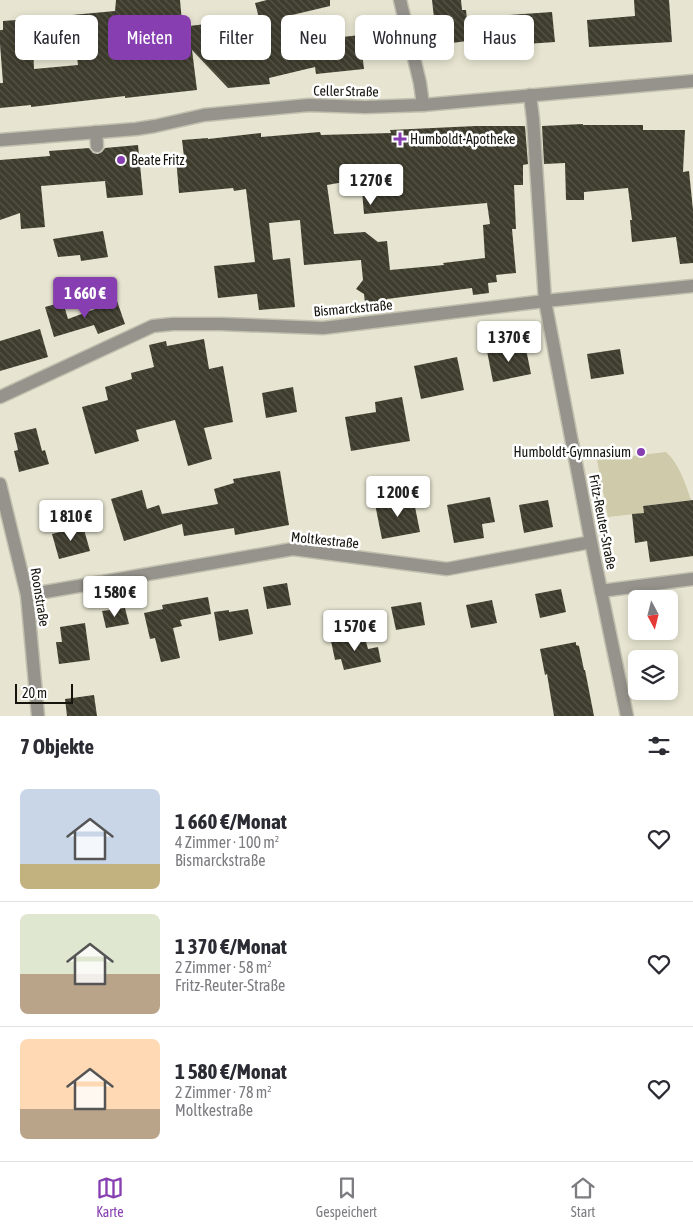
<!DOCTYPE html>
<html lang="de">
<head>
<meta charset="utf-8">
<style>
  :root { --surface:#fff; --page:#f2f2f3; --text:#2b2b33; --muted:#7c7c81; --line:#e1e1e2; --accent:#873eb1 }
  body { margin:0; font-family:"Asap Condensed",sans-serif; background:var(--page); color:var(--text); height:100vh; display:flex; flex-direction:column; font-size:19px; white-space:nowrap }
  * { box-sizing:border-box; margin:0 }
  p { font-size:16px; color:var(--muted) }
  .icon { flex:none; width:28px; height:28px; fill:none; stroke:currentColor; stroke-width:2; stroke-linecap:round; stroke-linejoin:round }
  .map { position:relative; height:716px; overflow:hidden }
  .drawer { display:flex; flex-direction:column; background:var(--surface); flex:1 }
  .drawer>* { flex:none }
  .top-card { position:absolute; left:15px; top:15px; width:664px; height:45px; display:flex; gap:10px }
  .needle { width:32px; rotate:173deg }
  .controls { position:absolute; left:628px; top:590px; display:grid; gap:10px }
  .controls a { display:grid; place-items:center; width:50px; height:50px; border-radius:8px; background:var(--surface); box-shadow:0 2px 8px #0003; font-size:25px }
  .scale { position:absolute; left:15px; bottom:12px; width:58px; box-sizing:border-box; padding-left:5px; border:2px solid #15140d; border-top:0; font-size:14px; line-height:18px; white-space:nowrap; color:#15140d; -webkit-text-stroke:4px #fff; paint-order:stroke }
  .price { position:absolute; translate:-50% -42px; padding:0 11px; border-radius:5px; background:#fff; color:#222; font-size:16px; line-height:32px; filter:drop-shadow(0 1px 2px #0008) }
  .price::after { content:''; position:absolute; left:50%; top:30px; width:15px; height:11px; margin-left:-8px; background:inherit; clip-path:polygon(0 0,100% 0,50% 100%) }
  .price.current { background:var(--accent); color:#fff }
  ul { padding:0; list-style:none }
  li { display:flex; align-items:center; gap:15px; height:125px; padding:0 20px }
  li+li { border-top:1px solid var(--line) }
  li span { display:grid; place-items:center; flex:none; width:140px; height:100px; border-radius:8px; color:#555 }
  li>.icon { margin-inline-start:auto }
  span .icon { width:60px; height:60px; fill:#fffc; stroke-width:1 }
  li b { font-size:21px }
  h2 { display:flex; justify-content:space-between; align-items:center; height:60px; padding:0 20px; font-size:21px }
  .pill { padding:0 18px; border-radius:8px; background:var(--surface); box-shadow:0 2px 8px #0003; font-size:18px; line-height:45px }
  .pill.current { background:var(--accent); color:#fff }
  .tab-bar { display:flex; justify-content:space-around; align-items:center; height:70px; border-top:1px solid var(--line); background:var(--surface); font-size:14px; color:var(--muted) }
  .tab-bar a { display:grid; justify-items:center; gap:2px }
  .tab-bar .current { color:var(--accent) }
  .map>svg:first-child { display:block }
</style>
</head>
<body>
<div class="map">
<svg width="693" height="716" viewBox="0 0 693 716">
  <defs>
    <pattern id="building-back-hatch" width="6" height="6" patternUnits="userSpaceOnUse" patternTransform="scale(1.25)"><rect width="6" height="6" fill="#3e3c2d"/><path d="M-1 5l2 2M0 0l6 6M5-1l2 2" fill="none" stroke="#575548"/></pattern>
  </defs>
  <rect width="100%" height="100%" fill="#e7e5d1"/>
  <!-- green -->
  <path fill="#cecaaa" d="M666,452C680,465 685,483 691,500L643,506L644,513L608,517L597,460Z"/>
  <!-- building -->
  <g fill="url(#building-back-hatch)" fill-rule="evenodd">
    <path d="M116,0H180L182,22L189,21V26L259,18L255,3L267,0H330V6L292,15L299,42L360,35L364,69L316,74L315,67L269,78L270,84L228,88L192,50L197,90L125,98V96L31,107V105L0,108V83H3L0,44V30H3V21L16,20L17,26L32,25L34,69L78,65L72,15L115,11Z"/>
    <path d="M432,0H461L462,10H466L467,20L509,15L552,12L555,42L497,46V37L437,45Z"/>
    <path d="M634,0H669L672,42L589,47L587,20L635,16Z"/>
    <path d="M583,124V125H643V130H685L683,172L689,171L693,210V263L680,264L676,237L632,242L630,220H632L628,188L584,192V200H566L565,163L544,164L542,126Z"/>
    <path d="M476,126H525L528,164L523,165V185H514L516,229H512L516,273L496,275L497,282L488,283L489,293L473,295L472,288L387,299L380,308L373,302L365,303L364,294L356,289L363,280L361,260L304,265L300,220L269,223L273,260L290,258L295,307L259,310L257,294L218,298L214,266L255,262L246,189L234,191L233,188L179,193L176,158L184,157L182,140L208,138V139L261,133V137L320,132L321,135L391,133L390,130ZM361,179L364,214L487,203L490,224L483,225L485,258L443,263L444,265L390,270L387,241L378,242L365,232L334,234L327,185Z"/>
    <path d="M138,145L143,195L107,198L105,181L41,186L45,227L21,229L20,213L0,220V160L50,156L49,151L89,148L93,153L98,154L102,152L105,148Z"/>
    <path d="M103,231L108,257L81,261L80,255L58,257L53,239Z"/>
    <path d="M117,301L125,324L98,334L94,325L54,337L45,307L63,302L68,319Z"/>
    <path d="M40,329L48,357L0,371V341Z"/>
    <path d="M204,339L209,369L223,366L233,422L204,428L212,459L188,466L175,420L136,430L139,441L95,454L82,407L108,400L105,387L132,379L131,373L154,367L149,345L166,341L167,346Z"/>
    <path d="M525,344L531,374L493,382L487,351Z"/>
    <path d="M620,349L624,374L591,379L587,354Z"/>
    <path d="M457,357L464,390L421,399L414,366Z"/>
    <path d="M293,387L297,412L266,418L262,393Z"/>
    <path d="M402,397L410,441L351,451L345,417L376,412L375,402Z"/>
    <path d="M36,428L42,451L45,450L49,464L19,472L14,451L18,450L14,433Z"/>
    <path d="M280,471L289,525L235,535L234,528L184,536L182,524L124,541L111,499L142,490L147,509L159,505L162,514L218,504L214,489L234,483L233,479Z"/>
    <path d="M413,497L420,532L382,539L375,504Z"/>
    <path d="M490,497L495,522L482,524L484,538L454,543L447,505Z"/>
    <path d="M548,500L553,527L524,533L519,505Z"/>
    <path d="M693,500V556L650,562L647,541L635,543L632,514L644,513L643,506Z"/>
    <path d="M83,526L90,551L59,559L52,534Z"/>
    <path d="M287,583L291,605L267,609L263,587Z"/>
    <path d="M561,589L566,612L540,618L535,594Z"/>
    <path d="M208,597L211,614L180,620L182,626L173,628L180,658L161,662L155,638L150,639L144,613L163,609L162,605Z"/>
    <path d="M492,600L497,623L471,628L466,605Z"/>
    <path d="M421,602L425,625L396,630L391,607Z"/>
    <path d="M125,608L129,624L106,628L102,611Z"/>
    <path d="M248,609L253,634L219,641L214,612L229,610V612Z"/>
    <path d="M85,623L90,660L59,664L56,642H62L60,627Z"/>
    <path d="M364,634L368,649L378,647L381,662L344,670L341,659L335,660L331,641Z"/>
    <path d="M576,642V645L579,646L584,670H585L594,716H554L547,674L545,675L540,649Z"/>
    <path d="M94,695L97,716H67L65,699Z"/>
  </g>
  <g fill="none" stroke-linecap="round" stroke-linejoin="round">
    <!-- minor casing -->
    <g stroke="#c1bfae" stroke-width="15">
      <g id="minor">
        <path d="M400,0L420,83L423,105"/>
        <path d="M530,95L533,119L545,301L591,542L627,716"/>
        <path d="M96,132L97,146"/>
        <path d="M0,140L136,129L155,126L204,115L309,105L365,107L423,105L693,81"/>
        <path d="M0,397L153,326L173,324H221L323,328L545,301L693,286"/>
        <path d="M0,484L27,595L38,716"/>
        <path d="M601,591L693,579"/>
        <path d="M27,595L293,549L447,569L591,542"/>
      </g>
    </g>
    <!-- minor -->
    <use href="#minor" stroke="#95938c" stroke-width="12"/>
  </g>
  <!-- markers -->
  <g fill="#873eb1" stroke="#fff" stroke-width="2">
    <path d="M397.5 131.5h5v5h5v5h-5v5h-5v-5h-5v-5h5z"/>
    <circle cx="121" cy="160" r="5"/>
    <circle cx="641" cy="452" r="5"/>
  </g>
  <g text-anchor="middle" dominant-baseline="central" stroke-width="5" stroke-linejoin="round" paint-order="stroke">
    <!-- street labels -->
    <g font-size="14" fill="#15140d" stroke="#fff">
      <text transform="translate(346 91) rotate(1)">Celler Straße</text>
      <text transform="translate(353 308) rotate(-5)">Bismarckstraße</text>
      <text transform="translate(603 522) rotate(79)">Fritz-Reuter-Straße</text>
      <text transform="translate(325 540) rotate(6)">Moltkestraße</text>
      <text transform="translate(40 597) rotate(81)">Roonstraße</text>
    </g>
    <!-- poi labels -->
    <g font-size="14" fill="#15140d" stroke="#fff" text-anchor="start">
      <text x="410" y="139">Humboldt-Apotheke</text>
      <text x="131" y="160">Beate Fritz</text>
      <text x="631" y="452" text-anchor="end">Humboldt-Gymnasium</text>
    </g>
  </g>
</svg>
<div class="controls">
<a><svg class="needle" viewBox="-14 -14 28 28"><path d="M0-13l5 13h-10z" fill="#e53935"/><path d="M0 13l5-13h-10z" fill="#7c7c81"/></svg></a>
<a><svg class="icon" aria-label="layers" viewBox="0 0 24 24"><path d="M12 4l9 5-9 5-9-5zM3 14l9 5 9-5"/></svg></a>
</div>
<div class="scale">20 m</div>
<b class="price" style="left:371px;top:206px">1 270 €</b>
<b class="price current" style="left:85px;top:319px">1 660 €</b>
<b class="price" style="left:509px;top:363px">1 370 €</b>
<b class="price" style="left:398px;top:518px">1 200 €</b>
<b class="price" style="left:71px;top:542px">1 810 €</b>
<b class="price" style="left:115px;top:618px">1 580 €</b>
<b class="price" style="left:355px;top:652px">1 570 €</b>
<div class="top-card">
<a class="pill">Kaufen</a>
<a class="pill current">Mieten</a>
<a class="pill">Filter</a>
<a class="pill">Neu</a>
<a class="pill">Wohnung</a>
<a class="pill">Haus</a>
</div>
</div>
<section class="drawer">
<h2>7 Objekte<svg class="icon" aria-label="filters" viewBox="0 0 24 24"><path d="M4 7h16M4 17h16"/><circle cx="9" cy="7" r="2"/><circle cx="15" cy="17" r="2"/></svg></h2>
<ul>
<li><span style="background:linear-gradient(#c9d6e8 75%,#c2b280 0)"><svg class="icon" aria-label="home" viewBox="0 0 24 24"><path d="M3 11l9-7 9 7M6 9v11h12V9"/></svg></span><div><b>1 660 €/Monat</b><p>4 Zimmer · 100 m²</p><p>Bismarckstraße</p></div><svg class="icon" aria-label="heart" viewBox="0 0 24 24"><path d="M12 20l-8-8c-3-5 5-10 8-4 3-6 11-1 8 4z"/></svg></li>
<li><span style="background:linear-gradient(#dfe7d0 60%,#b9a48a 0)"><svg class="icon" aria-label="home" viewBox="0 0 24 24"><path d="M3 11l9-7 9 7M6 9v11h12V9"/></svg></span><div><b>1 370 €/Monat</b><p>2 Zimmer · 58 m²</p><p>Fritz-Reuter-Straße</p></div><svg class="icon" aria-label="heart" viewBox="0 0 24 24"><path d="M12 20l-8-8c-3-5 5-10 8-4 3-6 11-1 8 4z"/></svg></li>
<li><span style="background:linear-gradient(#ffd9b3 70%,#b9a48a 0)"><svg class="icon" aria-label="home" viewBox="0 0 24 24"><path d="M3 11l9-7 9 7M6 9v11h12V9"/></svg></span><div><b>1 580 €/Monat</b><p>2 Zimmer · 78 m²</p><p>Moltkestraße</p></div><svg class="icon" aria-label="heart" viewBox="0 0 24 24"><path d="M12 20l-8-8c-3-5 5-10 8-4 3-6 11-1 8 4z"/></svg></li>
</ul>
</section>
<nav class="tab-bar">
<a class="current"><svg class="icon" aria-label="map" viewBox="0 0 24 24"><path d="M3 6l6-2 6 2 6-2v14l-6 2-6-2-6 2zM9 4v14M15 6v14"/></svg>Karte</a>
<a><svg class="icon" aria-label="saved" viewBox="0 0 24 24"><path d="M7 4h10v16l-5-4-5 4z"/></svg>Gespeichert</a>
<a><svg class="icon" aria-label="home" viewBox="0 0 24 24"><path d="M3 11l9-7 9 7M6 9v11h12V9"/></svg>Start</a>
</nav>
</body>
</html>
